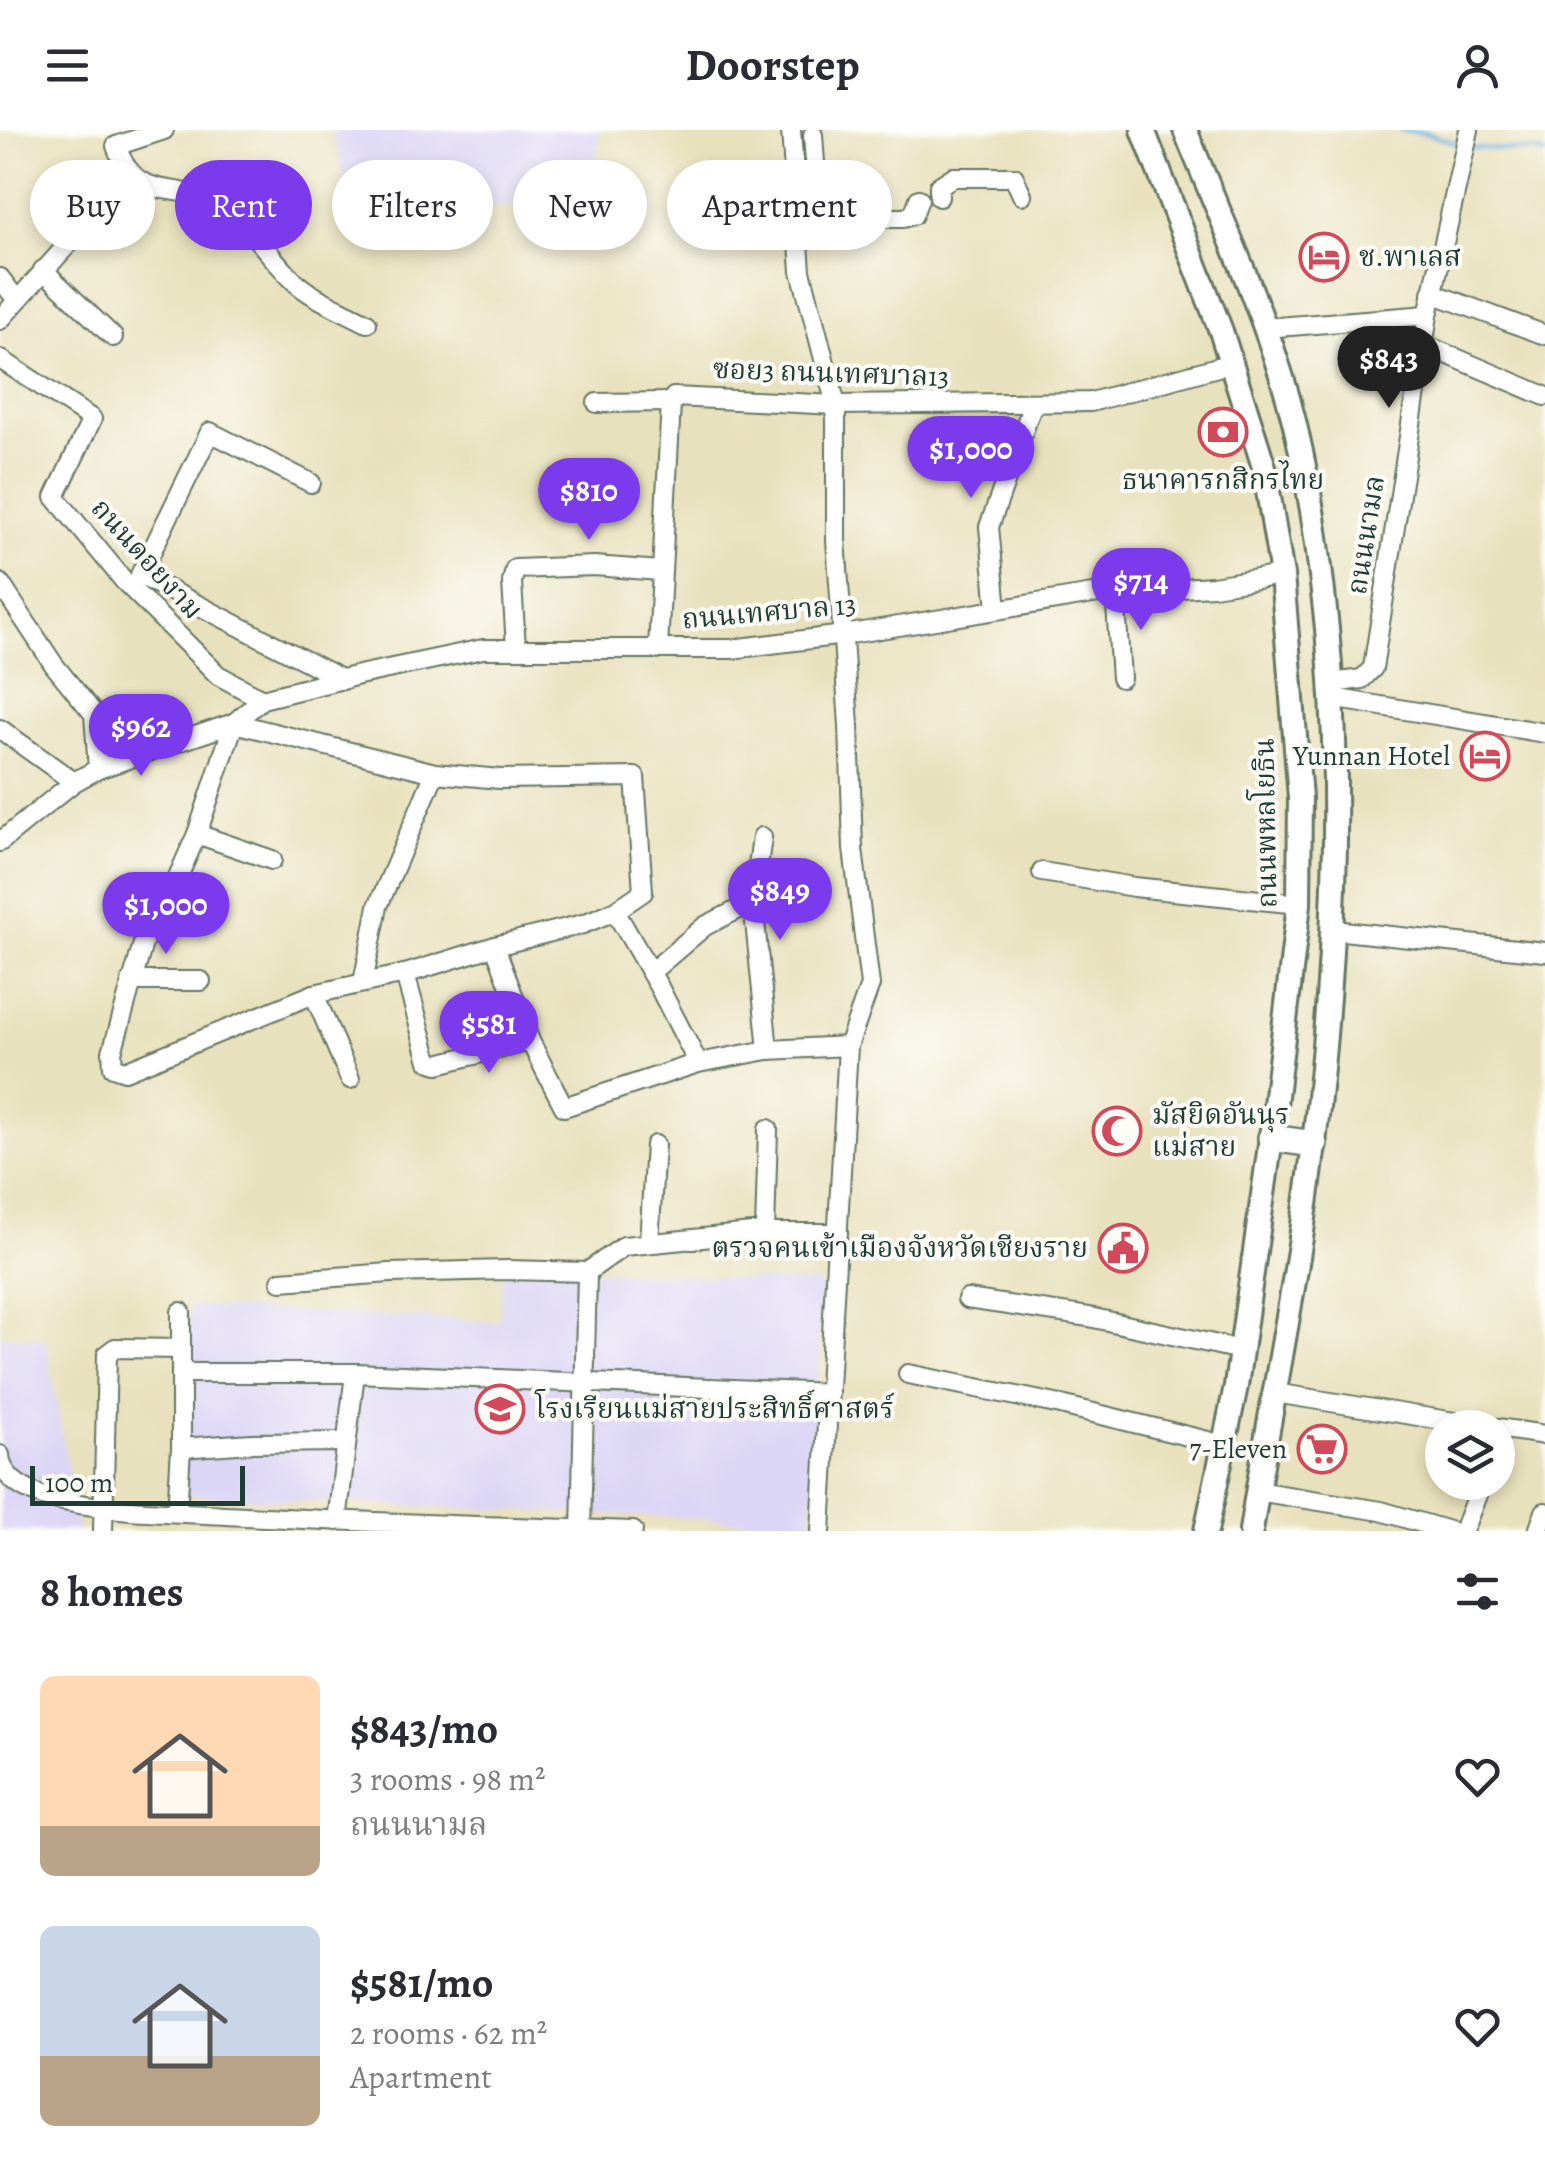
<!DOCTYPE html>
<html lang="en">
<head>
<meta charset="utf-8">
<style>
  :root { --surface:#fff; --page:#f7f7f7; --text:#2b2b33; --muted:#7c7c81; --accent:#7c3aed }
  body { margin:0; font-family:Alegreya,"Noto Serif Thai",serif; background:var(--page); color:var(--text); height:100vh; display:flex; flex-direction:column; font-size:38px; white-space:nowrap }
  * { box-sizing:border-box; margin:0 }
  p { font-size:32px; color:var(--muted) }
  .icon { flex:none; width:55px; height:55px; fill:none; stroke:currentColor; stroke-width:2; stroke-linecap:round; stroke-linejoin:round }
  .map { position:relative; height:1401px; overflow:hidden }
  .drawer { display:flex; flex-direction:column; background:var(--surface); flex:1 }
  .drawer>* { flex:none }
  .banner { position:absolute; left:30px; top:30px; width:1000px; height:90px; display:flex; gap:20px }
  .controls { position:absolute; left:1425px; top:1280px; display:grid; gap:20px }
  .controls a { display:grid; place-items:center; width:90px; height:90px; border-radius:50%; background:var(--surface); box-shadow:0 5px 15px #0003; font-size:50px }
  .scale { position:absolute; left:30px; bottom:25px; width:215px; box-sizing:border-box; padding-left:10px; border:5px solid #1f3d34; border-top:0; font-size:28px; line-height:35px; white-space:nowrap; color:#1f3d34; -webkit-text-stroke:8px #fdfcf7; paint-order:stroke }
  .price { position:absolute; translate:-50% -85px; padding:0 22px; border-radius:35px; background:var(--accent); color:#fff; font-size:32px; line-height:65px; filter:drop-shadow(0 2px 5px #0008) }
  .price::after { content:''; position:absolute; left:50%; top:60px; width:30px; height:22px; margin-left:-15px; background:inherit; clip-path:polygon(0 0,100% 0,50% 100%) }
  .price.current { background:#222; color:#fff }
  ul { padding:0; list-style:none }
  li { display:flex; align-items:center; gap:30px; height:250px; padding:0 40px }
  li span { display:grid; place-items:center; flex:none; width:280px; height:200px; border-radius:15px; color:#555 }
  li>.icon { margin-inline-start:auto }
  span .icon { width:120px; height:120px; fill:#fffc; stroke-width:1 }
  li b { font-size:42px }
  h2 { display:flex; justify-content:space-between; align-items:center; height:120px; padding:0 40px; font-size:42px }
  .pill { padding:0 35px; border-radius:45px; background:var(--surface); box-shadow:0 5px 15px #0003; font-size:35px; line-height:90px }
  .pill.current { background:var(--accent); color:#fff }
  header { display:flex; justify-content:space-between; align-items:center; height:130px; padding:0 40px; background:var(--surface); font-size:45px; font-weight:700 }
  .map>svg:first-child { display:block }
</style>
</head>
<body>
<header><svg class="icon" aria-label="menu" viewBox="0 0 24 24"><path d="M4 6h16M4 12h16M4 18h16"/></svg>Doorstep<svg class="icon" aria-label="person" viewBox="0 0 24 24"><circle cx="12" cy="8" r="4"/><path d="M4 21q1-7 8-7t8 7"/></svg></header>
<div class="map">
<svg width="1545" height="1401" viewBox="0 0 1545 1401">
  <rect width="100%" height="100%" fill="#fdfcf7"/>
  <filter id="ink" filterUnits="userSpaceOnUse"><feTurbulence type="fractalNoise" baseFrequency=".01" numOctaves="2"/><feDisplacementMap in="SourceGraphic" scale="20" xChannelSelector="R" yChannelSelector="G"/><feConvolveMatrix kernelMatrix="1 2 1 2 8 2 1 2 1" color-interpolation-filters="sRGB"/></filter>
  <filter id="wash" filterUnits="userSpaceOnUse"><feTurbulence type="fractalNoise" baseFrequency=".0048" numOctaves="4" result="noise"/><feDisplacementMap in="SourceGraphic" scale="40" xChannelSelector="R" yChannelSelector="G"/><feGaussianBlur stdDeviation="2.25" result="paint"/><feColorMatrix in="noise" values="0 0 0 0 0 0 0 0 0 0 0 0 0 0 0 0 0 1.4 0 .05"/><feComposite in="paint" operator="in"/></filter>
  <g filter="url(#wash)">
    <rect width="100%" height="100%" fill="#e8e1bd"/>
    <!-- built -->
    <g fill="#dcd6f6">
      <path d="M332,0H600L595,37L569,70L355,89Z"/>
      <path d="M504,1135L822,1154L812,1394L179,1365L190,1176L499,1192Z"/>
      <path d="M0,1205L46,1210L78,1401H0Z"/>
    </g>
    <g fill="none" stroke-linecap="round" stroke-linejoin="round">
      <!-- stream -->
      <g stroke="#67addd" stroke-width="4">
        <path d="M1401,0L1426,3L1459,14"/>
        <path d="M1473,18L1533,21L1545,25"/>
      </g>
    </g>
  </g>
  <g filter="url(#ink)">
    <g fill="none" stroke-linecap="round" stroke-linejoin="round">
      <!-- minor casing -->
      <g stroke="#657664" stroke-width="22">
        <g id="minor">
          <path d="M164,0L116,16C138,75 171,49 216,74C249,93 267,124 293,150C312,169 344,180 367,193"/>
          <path d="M791,0L801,141L836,275V410L849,595L853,719L870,855L848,916L821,1401"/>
          <path d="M813,5L819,88H903L913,85L919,69"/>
          <path d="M939,67V56L953,47H1014L1022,65"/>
          <path d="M43,140L113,207"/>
          <path d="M0,148L16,169"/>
          <path d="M1432,163L1545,205"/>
          <path d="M0,190L69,113"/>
          <path d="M1265,198L1428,185"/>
          <path d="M1423,214L1545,266"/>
          <path d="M0,229L92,289L55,367L125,452L218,545L262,569"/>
          <path d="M597,273L671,272"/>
          <path d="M311,353L210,302L140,445L343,550"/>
          <path d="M0,453L54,535L94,584L98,639"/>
          <path d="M1115,461L1121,548"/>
          <path d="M997,479L989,397L1033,274"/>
          <path d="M516,518L512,452L515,439L594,436L661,441"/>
          <path d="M658,518L671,272L674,267L836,275L1091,272L1232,233"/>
          <path d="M1332,553L1362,549L1373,538L1428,185L1469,0"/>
          <path d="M1332,568L1545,603"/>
          <path d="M234,593L435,643L500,649L635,647L643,762L615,781L583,794L495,816L405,844L314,864L125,941L113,937L112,922L146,803L169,767L197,704Z"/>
          <path d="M0,599L74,652"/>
          <path d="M197,704L272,730"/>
          <path d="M762,707L753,772L768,920"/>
          <path d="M0,712L74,652L98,639L234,593L262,569L359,545L483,519H731L844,505L1099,463L1213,456L1282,445"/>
          <path d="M1042,742L1134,757L1299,774"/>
          <path d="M615,781L659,857L698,933"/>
          <path d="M1333,800L1545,822"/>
          <path d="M495,816L530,911L564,977L698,933L768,920L848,916"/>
          <path d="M651,842L705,796L753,772"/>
          <path d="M405,844L429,931L438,934L530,911"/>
          <path d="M131,851H201"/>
          <path d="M363,853L378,776L435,643"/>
          <path d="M314,864L350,949"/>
          <path d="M765,1103L768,999"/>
          <path d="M649,1113L655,1015"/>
          <path d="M281,1151L390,1143L507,1140L587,1142L624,1116L752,1103H838"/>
          <path d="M967,1169L1089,1187L1241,1220"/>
          <path d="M181,1243H355L829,1263"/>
          <path d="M908,1244L1061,1275L1224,1315"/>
          <path d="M1275,1263L1492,1298"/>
          <path d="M1498,1298L1545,1305"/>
          <path d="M181,1318L252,1313L345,1312"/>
          <path d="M0,1325C2,1354 38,1367 63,1371C122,1383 185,1382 245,1386C374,1393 503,1397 633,1401"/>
          <path d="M1257,1361L1381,1381L1449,1401"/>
          <path d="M177,1382L181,1318V1182"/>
          <path d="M337,1391L355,1243"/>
          <path d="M103,1401L107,1224L115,1218L181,1219"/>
          <path d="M581,1401L587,1142"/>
          <path d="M1463,1401L1482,1352"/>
          <path d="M1538,1401L1545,1382"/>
        </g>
      </g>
      <!-- major casing -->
      <g stroke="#657664" stroke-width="28">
        <g id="major">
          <path d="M1143,0L1221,201L1264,337L1282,445L1300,668L1299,774L1271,1008L1236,1256L1206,1401"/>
          <path d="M1185,0C1221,88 1262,177 1288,268C1309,344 1319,422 1327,499C1343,670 1334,842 1314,1013C1299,1143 1271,1272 1251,1401"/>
        </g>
      </g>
      <!-- highway casing -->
      <g stroke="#657664" stroke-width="30">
        <path id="highway" d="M1271,1008L1314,1014"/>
      </g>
      <!-- minor -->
      <use href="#minor" stroke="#fff" stroke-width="18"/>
      <!-- major -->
      <use href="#major" stroke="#fff" stroke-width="22"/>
      <!-- highway -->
      <use href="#highway" stroke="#fff" stroke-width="25"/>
    </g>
  </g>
  <!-- icons -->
  <defs>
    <g id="hotel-ring" transform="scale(2.5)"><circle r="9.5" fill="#fdfcf7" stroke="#d1495b" stroke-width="1.5"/><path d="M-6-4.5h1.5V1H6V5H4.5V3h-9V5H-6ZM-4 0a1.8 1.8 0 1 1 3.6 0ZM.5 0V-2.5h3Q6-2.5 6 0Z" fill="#d1495b"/></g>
    <g id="bank-ring" transform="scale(2.5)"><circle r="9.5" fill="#fdfcf7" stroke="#d1495b" stroke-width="1.5"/><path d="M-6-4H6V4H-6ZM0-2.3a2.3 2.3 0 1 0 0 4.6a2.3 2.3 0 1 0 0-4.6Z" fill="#d1495b"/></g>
    <g id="mosque-ring" transform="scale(2.5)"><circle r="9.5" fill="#fdfcf7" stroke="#d1495b" stroke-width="1.5"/><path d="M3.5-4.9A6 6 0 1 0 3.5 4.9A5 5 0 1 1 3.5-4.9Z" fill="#d1495b"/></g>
    <g id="civic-ring" transform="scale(2.5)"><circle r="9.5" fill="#fdfcf7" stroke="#d1495b" stroke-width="1.5"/><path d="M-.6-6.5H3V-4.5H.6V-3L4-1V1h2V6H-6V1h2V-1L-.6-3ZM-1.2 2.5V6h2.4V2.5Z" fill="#d1495b"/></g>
    <g id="school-ring" transform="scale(2.5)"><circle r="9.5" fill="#fdfcf7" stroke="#d1495b" stroke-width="1.5"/><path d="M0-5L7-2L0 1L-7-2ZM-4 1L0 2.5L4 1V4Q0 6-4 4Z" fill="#d1495b"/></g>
    <g id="supermarket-ring" transform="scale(2.5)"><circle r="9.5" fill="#fdfcf7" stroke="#d1495b" stroke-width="1.5"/><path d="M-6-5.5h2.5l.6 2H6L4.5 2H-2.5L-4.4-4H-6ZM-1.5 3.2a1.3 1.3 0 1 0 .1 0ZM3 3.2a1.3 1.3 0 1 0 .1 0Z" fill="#d1495b"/></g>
  </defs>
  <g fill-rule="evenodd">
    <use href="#hotel-ring" x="1324" y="127"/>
    <use href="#bank-ring" x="1223" y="302"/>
    <use href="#hotel-ring" x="1485" y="626"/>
    <use href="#mosque-ring" x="1117" y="1001"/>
    <use href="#civic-ring" x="1123" y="1118"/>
    <use href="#school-ring" x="500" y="1279"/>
    <use href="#supermarket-ring" x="1322" y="1319"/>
  </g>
  <g text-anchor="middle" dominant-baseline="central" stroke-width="8" stroke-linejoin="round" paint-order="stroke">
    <!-- poi labels -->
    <g font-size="28" fill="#1f3d34" stroke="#fdfcf7" text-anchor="start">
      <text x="1359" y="127">ช.พาเลส</text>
      <text x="1223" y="350" text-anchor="middle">ธนาคารกสิกรไทย</text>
      <text x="1450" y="626" text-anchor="end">Yunnan Hotel</text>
      <text x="1152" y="985">มัสยิดอันนุร<tspan x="1152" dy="32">แม่สาย</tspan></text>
      <text x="1088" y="1118" text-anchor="end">ตรวจคนเข้าเมืองจังหวัดเชียงราย</text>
      <text x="535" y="1279">โรงเรียนแม่สายประสิทธิ์ศาสตร์</text>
      <text x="1287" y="1319" text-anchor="end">7-Eleven</text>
    </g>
    <!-- street labels -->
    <g font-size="28" fill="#1f3d34" stroke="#fdfcf7">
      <text transform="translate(831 243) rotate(2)">ซอย3 ถนนเทศบาล13</text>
      <text transform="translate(1366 405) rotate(-81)">ถนนนามล</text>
      <text transform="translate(147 429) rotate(48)">ถนนดอยงาม</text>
      <text transform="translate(769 482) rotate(-5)">ถนนเทศบาล 13</text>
      <text transform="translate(1266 693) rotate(-91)">ถนนพหลโยธิน</text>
    </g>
  </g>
</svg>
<div class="controls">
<a><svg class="icon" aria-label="layers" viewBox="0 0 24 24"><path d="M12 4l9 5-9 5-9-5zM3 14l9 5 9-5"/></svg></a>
</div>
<div class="scale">100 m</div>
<b class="price current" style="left:1389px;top:281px">$843</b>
<b class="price" style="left:971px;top:371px">$1,000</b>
<b class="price" style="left:589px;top:413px">$810</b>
<b class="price" style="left:1141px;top:503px">$714</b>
<b class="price" style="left:141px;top:649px">$962</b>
<b class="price" style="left:780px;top:813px">$849</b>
<b class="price" style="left:166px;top:827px">$1,000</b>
<b class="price" style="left:489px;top:946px">$581</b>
<div class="banner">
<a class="pill">Buy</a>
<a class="pill current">Rent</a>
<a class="pill">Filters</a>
<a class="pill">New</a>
<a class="pill">Apartment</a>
</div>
</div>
<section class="drawer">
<h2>8 homes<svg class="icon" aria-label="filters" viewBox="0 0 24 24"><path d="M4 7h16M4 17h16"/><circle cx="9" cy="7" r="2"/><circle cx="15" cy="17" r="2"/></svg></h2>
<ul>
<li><span style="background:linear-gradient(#ffd9b3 75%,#b9a48a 0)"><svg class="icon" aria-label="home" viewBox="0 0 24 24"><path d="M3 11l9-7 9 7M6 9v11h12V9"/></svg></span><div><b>$843/mo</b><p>3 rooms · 98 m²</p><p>ถนนนามล</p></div><svg class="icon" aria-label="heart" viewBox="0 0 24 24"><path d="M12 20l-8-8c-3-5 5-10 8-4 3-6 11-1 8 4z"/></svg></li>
<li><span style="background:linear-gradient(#c9d6e8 65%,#b9a48a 0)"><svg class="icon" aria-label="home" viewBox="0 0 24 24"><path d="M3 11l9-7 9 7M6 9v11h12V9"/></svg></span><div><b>$581/mo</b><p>2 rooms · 62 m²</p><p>Apartment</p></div><svg class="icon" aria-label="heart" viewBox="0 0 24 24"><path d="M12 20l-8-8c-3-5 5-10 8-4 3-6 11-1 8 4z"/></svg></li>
</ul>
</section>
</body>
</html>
